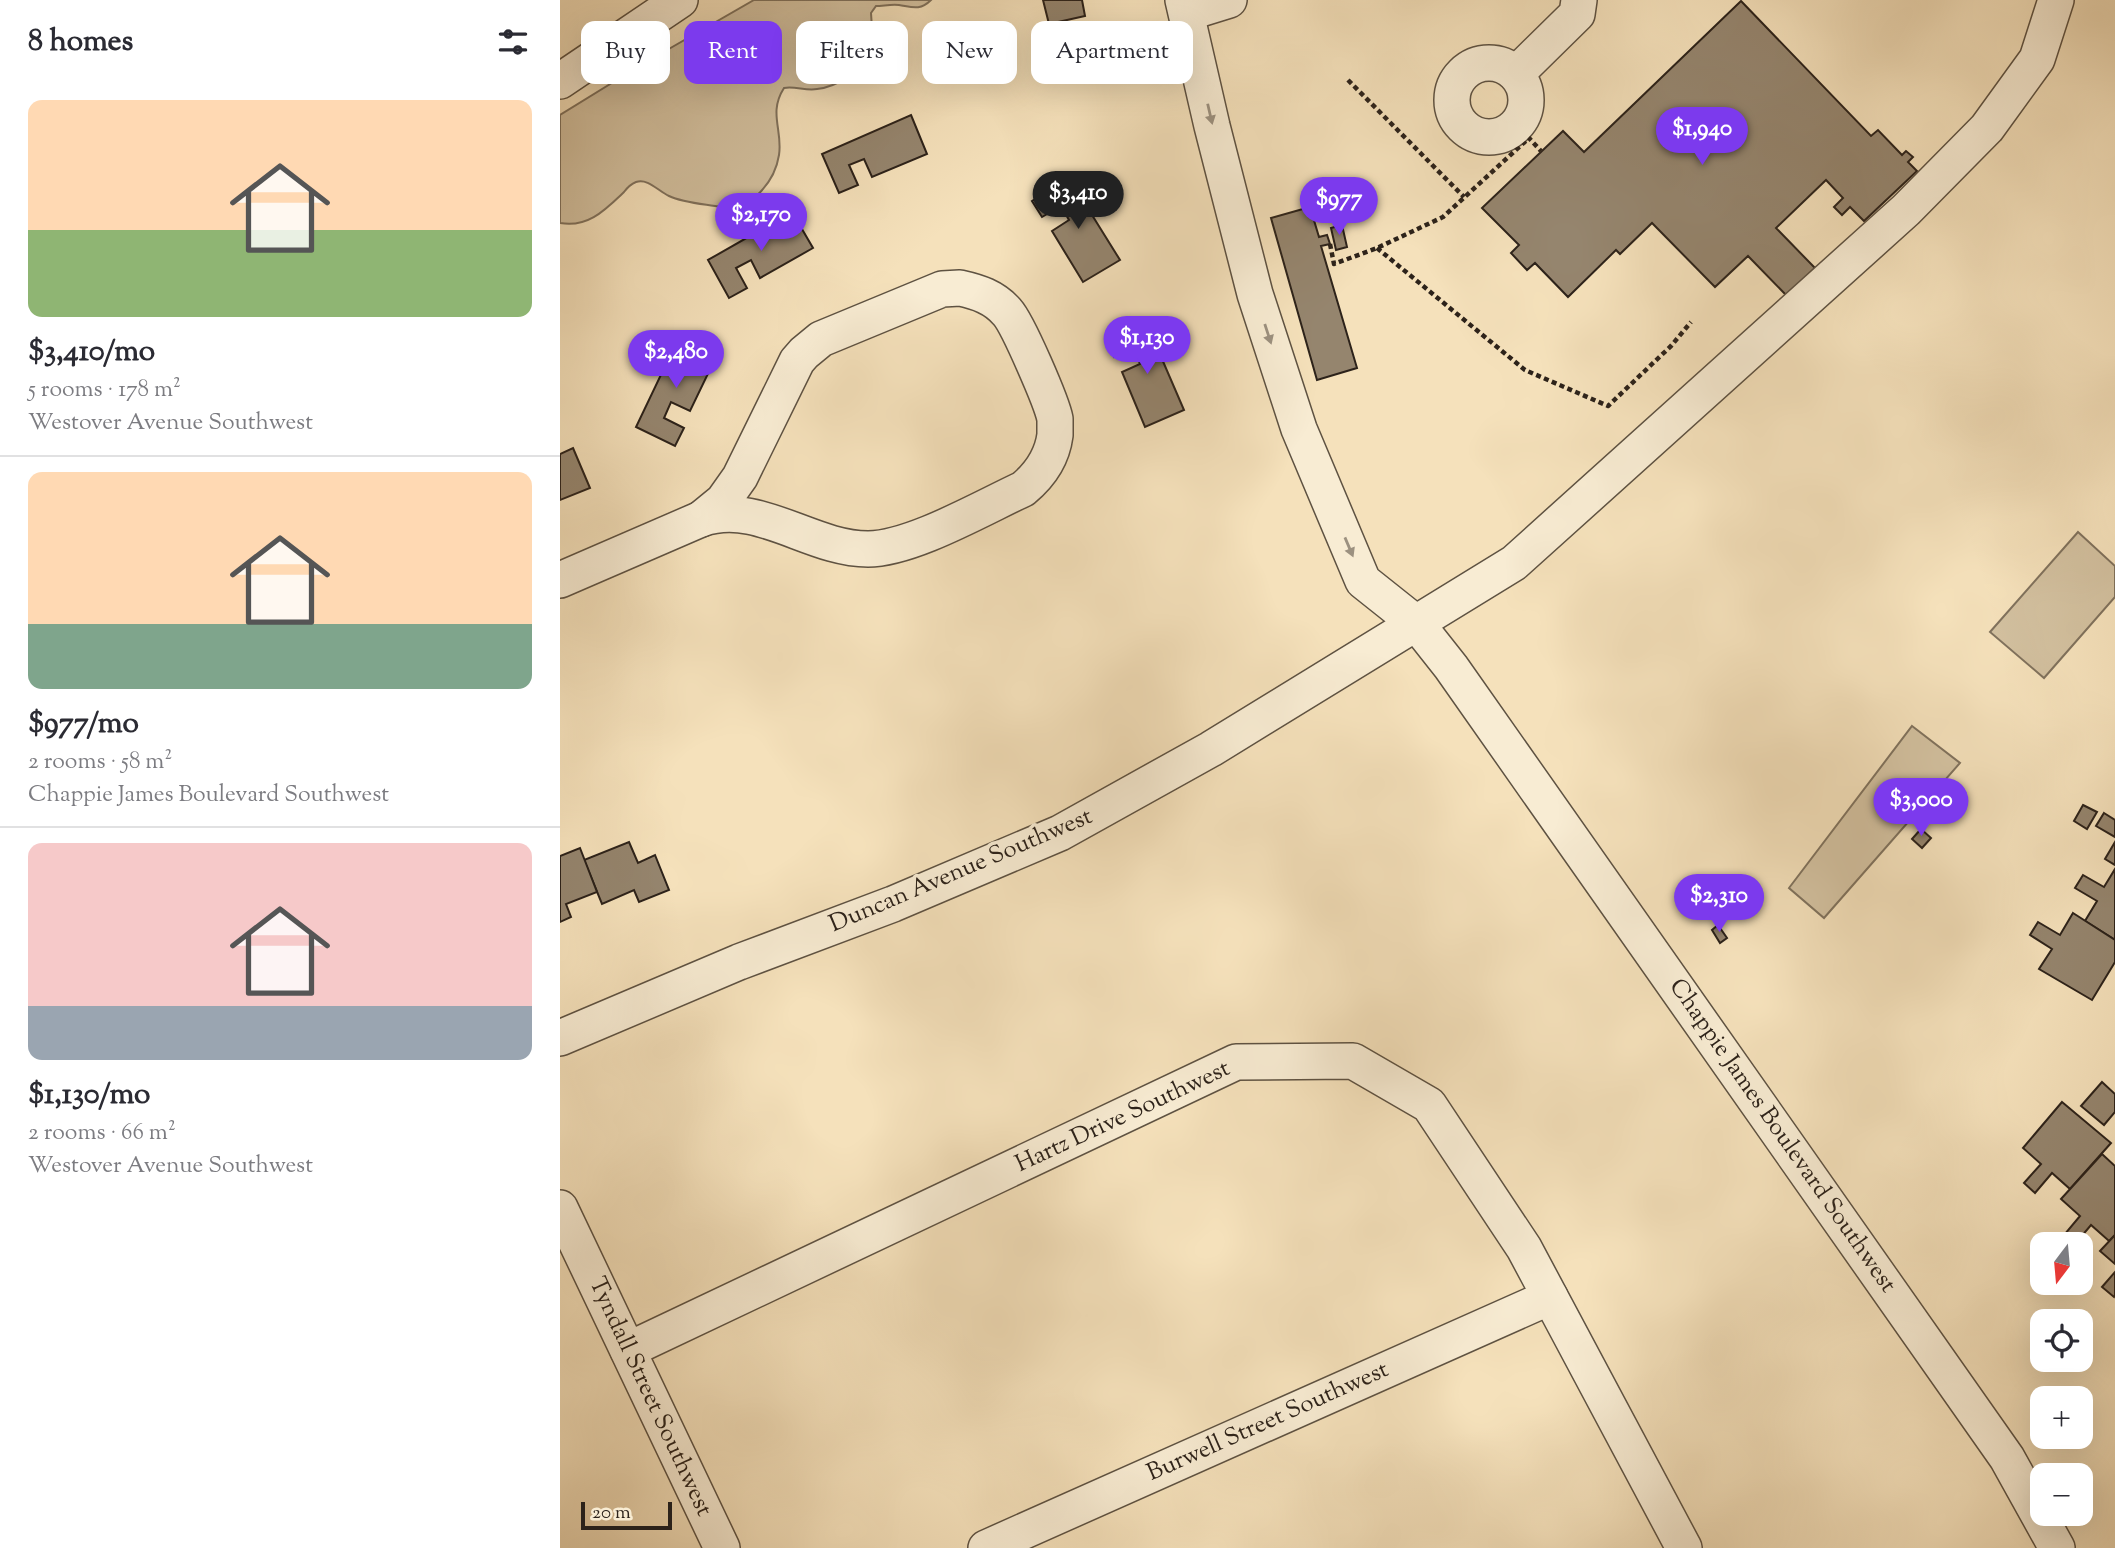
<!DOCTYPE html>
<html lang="en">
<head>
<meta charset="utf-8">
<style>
  :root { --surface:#fff; --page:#f7f7f7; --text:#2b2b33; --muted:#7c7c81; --line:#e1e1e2; --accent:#7c3aed }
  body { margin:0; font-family:"Sorts Mill Goudy",serif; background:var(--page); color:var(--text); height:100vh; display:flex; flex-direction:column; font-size:26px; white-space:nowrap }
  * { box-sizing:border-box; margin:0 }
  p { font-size:23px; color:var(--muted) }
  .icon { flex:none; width:38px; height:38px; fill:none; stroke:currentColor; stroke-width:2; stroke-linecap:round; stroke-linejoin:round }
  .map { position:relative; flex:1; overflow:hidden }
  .sheet { display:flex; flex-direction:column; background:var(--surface); width:560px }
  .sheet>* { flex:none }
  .hud { position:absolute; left:21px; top:21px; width:665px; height:63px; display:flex; gap:14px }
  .needle { width:46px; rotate:196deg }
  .buttons { position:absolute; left:1470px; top:1232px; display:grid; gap:14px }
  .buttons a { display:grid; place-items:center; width:63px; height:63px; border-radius:14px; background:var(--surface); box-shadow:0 7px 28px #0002; font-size:35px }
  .scale { position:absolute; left:21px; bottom:18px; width:91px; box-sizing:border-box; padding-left:7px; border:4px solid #2c221a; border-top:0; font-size:19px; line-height:24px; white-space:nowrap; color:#2c221a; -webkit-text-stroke:5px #f8ecd3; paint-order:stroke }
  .price { position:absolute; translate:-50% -60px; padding:0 16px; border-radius:24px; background:var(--accent); color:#fff; font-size:23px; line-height:46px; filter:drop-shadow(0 2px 4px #0008) }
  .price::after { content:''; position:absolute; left:50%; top:42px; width:21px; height:16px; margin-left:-10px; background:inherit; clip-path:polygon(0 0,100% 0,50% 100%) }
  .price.active { background:#222; color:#fff }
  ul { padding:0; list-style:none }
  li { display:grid; align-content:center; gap:14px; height:371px; padding:0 28px }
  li+li { border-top:2px solid var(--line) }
  li span { display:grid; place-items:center; height:217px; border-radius:14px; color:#555 }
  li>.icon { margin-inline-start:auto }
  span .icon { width:126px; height:126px; fill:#fffc; stroke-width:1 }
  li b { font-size:30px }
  h2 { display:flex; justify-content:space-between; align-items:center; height:84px; padding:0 28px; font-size:30px }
  .tag { padding:0 24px; border-radius:14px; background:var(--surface); box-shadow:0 7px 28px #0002; font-size:24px; line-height:63px }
  .tag.active { background:var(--accent); color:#fff }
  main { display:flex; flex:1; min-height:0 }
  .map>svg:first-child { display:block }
</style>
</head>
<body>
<main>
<section class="sheet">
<h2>8 homes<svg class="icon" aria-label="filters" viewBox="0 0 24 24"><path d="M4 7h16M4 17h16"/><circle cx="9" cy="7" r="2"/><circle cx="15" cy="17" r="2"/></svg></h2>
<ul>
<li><span style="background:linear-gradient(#ffd9b3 60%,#8fb573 0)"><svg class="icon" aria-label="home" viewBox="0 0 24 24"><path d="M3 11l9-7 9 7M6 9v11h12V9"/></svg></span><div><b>$3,410/mo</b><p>5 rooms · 178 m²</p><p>Westover Avenue Southwest</p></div></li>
<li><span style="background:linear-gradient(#ffd9b3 70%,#7fa58c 0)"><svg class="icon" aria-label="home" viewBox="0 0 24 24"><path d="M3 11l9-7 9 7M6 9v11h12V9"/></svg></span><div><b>$977/mo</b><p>2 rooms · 58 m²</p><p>Chappie James Boulevard Southwest</p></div></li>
<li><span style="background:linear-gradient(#f6c9c9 75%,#9aa5b1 0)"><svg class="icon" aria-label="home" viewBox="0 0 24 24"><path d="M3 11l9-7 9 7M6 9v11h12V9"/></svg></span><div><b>$1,130/mo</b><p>2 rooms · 66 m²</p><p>Westover Avenue Southwest</p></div></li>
</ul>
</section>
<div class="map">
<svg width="1555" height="1548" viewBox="0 0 1555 1548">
  <rect width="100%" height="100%" fill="#f5e1bb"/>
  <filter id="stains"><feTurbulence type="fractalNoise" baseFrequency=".00286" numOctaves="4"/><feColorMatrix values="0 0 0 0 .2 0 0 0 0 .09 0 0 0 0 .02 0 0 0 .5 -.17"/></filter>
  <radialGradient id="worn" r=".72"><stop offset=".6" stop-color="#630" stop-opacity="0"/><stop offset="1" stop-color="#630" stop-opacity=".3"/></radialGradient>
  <!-- green -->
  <g fill="#d3c1a0" stroke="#80725d" stroke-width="2">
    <path d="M194,0H371C360,11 352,7 339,5C331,4 323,6 316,6L311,13C312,25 313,40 309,52C301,71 277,87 257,89C246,91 235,86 224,88C208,113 223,130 219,155C215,181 190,213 161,207C145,204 124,203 109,196C98,191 88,178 76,182C71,184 67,188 64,192C45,210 28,228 0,223V115L81,65Z"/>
    <path d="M1518,532L1555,566V597L1484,678L1430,632Z"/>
    <path d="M1352,726L1400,763L1264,918L1229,888Z"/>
  </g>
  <!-- building -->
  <g fill="#95856e" stroke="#2c221a" stroke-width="2">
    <path d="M483,0H522L525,16L489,24Z"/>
    <path d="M1181,1L1311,136L1318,130L1342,155L1346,151L1353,157L1348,162L1357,171L1304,221L1290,207L1282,215L1274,207L1283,198L1266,180L1216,228L1255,268L1227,296L1188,256L1155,287L1092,223L1060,254L1056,250L1008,297L975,263L967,270L951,253L959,245L922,208L1003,131L1024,152Z"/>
    <path d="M351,115L367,154L312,177L304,159L289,165L298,185L279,193L262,154Z"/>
    <path d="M509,178L560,260L523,282L492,231L509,220L501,206L482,217L472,201Z"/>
    <path d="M750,207L759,237L767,235L770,244L761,246L797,368L757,380L711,218Z"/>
    <path d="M232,212L253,248L200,278L191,260L176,268L187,288L169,298L148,260Z"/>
    <path d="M782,225L787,247L776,250L771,228Z"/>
    <path d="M586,322L624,410L585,427L562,372L580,364L574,348L554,357L547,339Z"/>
    <path d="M118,339L156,357L130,411L111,402L104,418L124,428L115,446L76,427Z"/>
    <path d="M13,448L30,488L0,500V454Z"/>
    <path d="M1523,805L1537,812L1527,829L1514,821Z"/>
    <path d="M1544,813L1555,820V837L1536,826Z"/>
    <path d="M1361,829L1371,838L1362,848L1352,839Z"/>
    <path d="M69,842L78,863L95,855L109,890L79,902L74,890L42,904L24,860Z"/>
    <path d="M1555,842V865L1545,859Z"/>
    <path d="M20,848L37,892L6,904L11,917L0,922V856Z"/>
    <path d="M1555,869V940L1525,921L1537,901L1515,888L1523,875L1544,887Z"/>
    <path d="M1513,913L1555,940V962L1532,1000L1479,969L1492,949L1470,935L1478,922L1500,935Z"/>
    <path d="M1158,925L1167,938L1160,943L1152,930Z"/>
    <path d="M1542,1082L1555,1094V1112L1544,1125L1521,1106Z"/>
    <path d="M1502,1102L1551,1143L1510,1189L1492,1173L1475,1193L1464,1183L1481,1164L1463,1148Z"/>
    <path d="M1542,1154L1555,1166V1235L1549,1241L1531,1225L1515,1244L1504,1235L1520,1216L1501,1199Z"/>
    <path d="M1555,1235V1264L1540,1251Z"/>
    <path d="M1555,1272V1295L1554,1297L1542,1287Z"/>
  </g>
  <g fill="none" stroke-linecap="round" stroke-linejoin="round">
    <!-- minor casing -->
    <g stroke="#5e5242" stroke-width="38">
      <g id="minor">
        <path d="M623,0L652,126L695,294L739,429L803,581L857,624L891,667L1447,1458L1497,1548"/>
        <path d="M627,13L669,0"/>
        <circle cx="929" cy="100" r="37"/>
        <path d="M956,74L1017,14L1019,0"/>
        <path d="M0,81L120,0"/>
        <path d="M400,288C418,292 434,297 447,312C458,324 492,403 495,419C495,424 495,431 495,435C492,458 480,475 463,489C422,508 351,549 308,549C250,549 198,499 141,519L163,501L180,477L237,361L244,353L261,339L382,289Z"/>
        <path d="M0,580L141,519"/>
        <path d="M0,1038L179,962L333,904L500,833L651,749L954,563L1346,210L1427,128L1477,59L1496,0"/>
        <path d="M0,1208L162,1548"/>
        <path d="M68,1350L676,1062L793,1061L869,1105L964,1248L1124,1548"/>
        <path d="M426,1548L990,1297"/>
      </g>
    </g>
    <!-- path -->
    <g stroke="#2c221a" stroke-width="4.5" stroke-dasharray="5 3.5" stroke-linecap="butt">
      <path d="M788,80L904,197"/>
      <path d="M952,130L969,138L981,151"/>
      <path d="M770,244L774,264L817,248L883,217L969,138"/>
      <path d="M817,248L965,370L1048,406L1111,346L1131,322"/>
    </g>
    <!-- minor -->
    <use href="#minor" stroke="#f8ecd3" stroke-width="35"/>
  </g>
  <!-- one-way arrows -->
  <defs><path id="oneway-solid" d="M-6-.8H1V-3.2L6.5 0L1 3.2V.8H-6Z" transform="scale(1.75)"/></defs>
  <g fill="#9c9180">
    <use href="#oneway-solid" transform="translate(650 114) rotate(77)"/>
    <use href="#oneway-solid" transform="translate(708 334) rotate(72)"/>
    <use href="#oneway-solid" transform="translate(789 547) rotate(67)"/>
  </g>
  <g text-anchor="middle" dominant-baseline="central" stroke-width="7" stroke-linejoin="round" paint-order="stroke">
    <!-- street labels -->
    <g font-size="24" fill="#2c221a" stroke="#f8ecd3">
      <text transform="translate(401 871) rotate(-23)">Duncan Avenue Southwest</text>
      <text transform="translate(563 1117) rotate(-25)">Hartz Drive Southwest</text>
      <text transform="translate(1222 1136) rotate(55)">Chappie James Boulevard Southwest</text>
      <text transform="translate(90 1397) rotate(65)">Tyndall Street Southwest</text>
      <text transform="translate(708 1422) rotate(-24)">Burwell Street Southwest</text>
    </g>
  </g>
  <rect width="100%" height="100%" filter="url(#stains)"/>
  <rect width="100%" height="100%" fill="url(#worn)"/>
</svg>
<div class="buttons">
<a><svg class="needle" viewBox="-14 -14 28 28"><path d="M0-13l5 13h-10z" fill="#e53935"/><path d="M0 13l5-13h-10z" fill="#7c7c81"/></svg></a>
<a><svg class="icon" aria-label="locate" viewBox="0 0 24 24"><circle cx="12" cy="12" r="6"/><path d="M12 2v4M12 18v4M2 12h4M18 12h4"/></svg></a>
<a>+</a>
<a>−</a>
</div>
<div class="scale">20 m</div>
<b class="price" style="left:1142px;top:167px">$1,940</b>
<b class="price active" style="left:518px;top:231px">$3,410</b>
<b class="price" style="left:779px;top:237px">$977</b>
<b class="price" style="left:201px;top:253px">$2,170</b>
<b class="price" style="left:587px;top:376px">$1,130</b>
<b class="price" style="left:116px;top:390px">$2,480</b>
<b class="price" style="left:1361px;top:838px">$3,000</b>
<b class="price" style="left:1159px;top:934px">$2,310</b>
<div class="hud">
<a class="tag">Buy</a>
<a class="tag active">Rent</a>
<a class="tag">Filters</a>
<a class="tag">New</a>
<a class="tag">Apartment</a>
</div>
</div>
</main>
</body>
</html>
